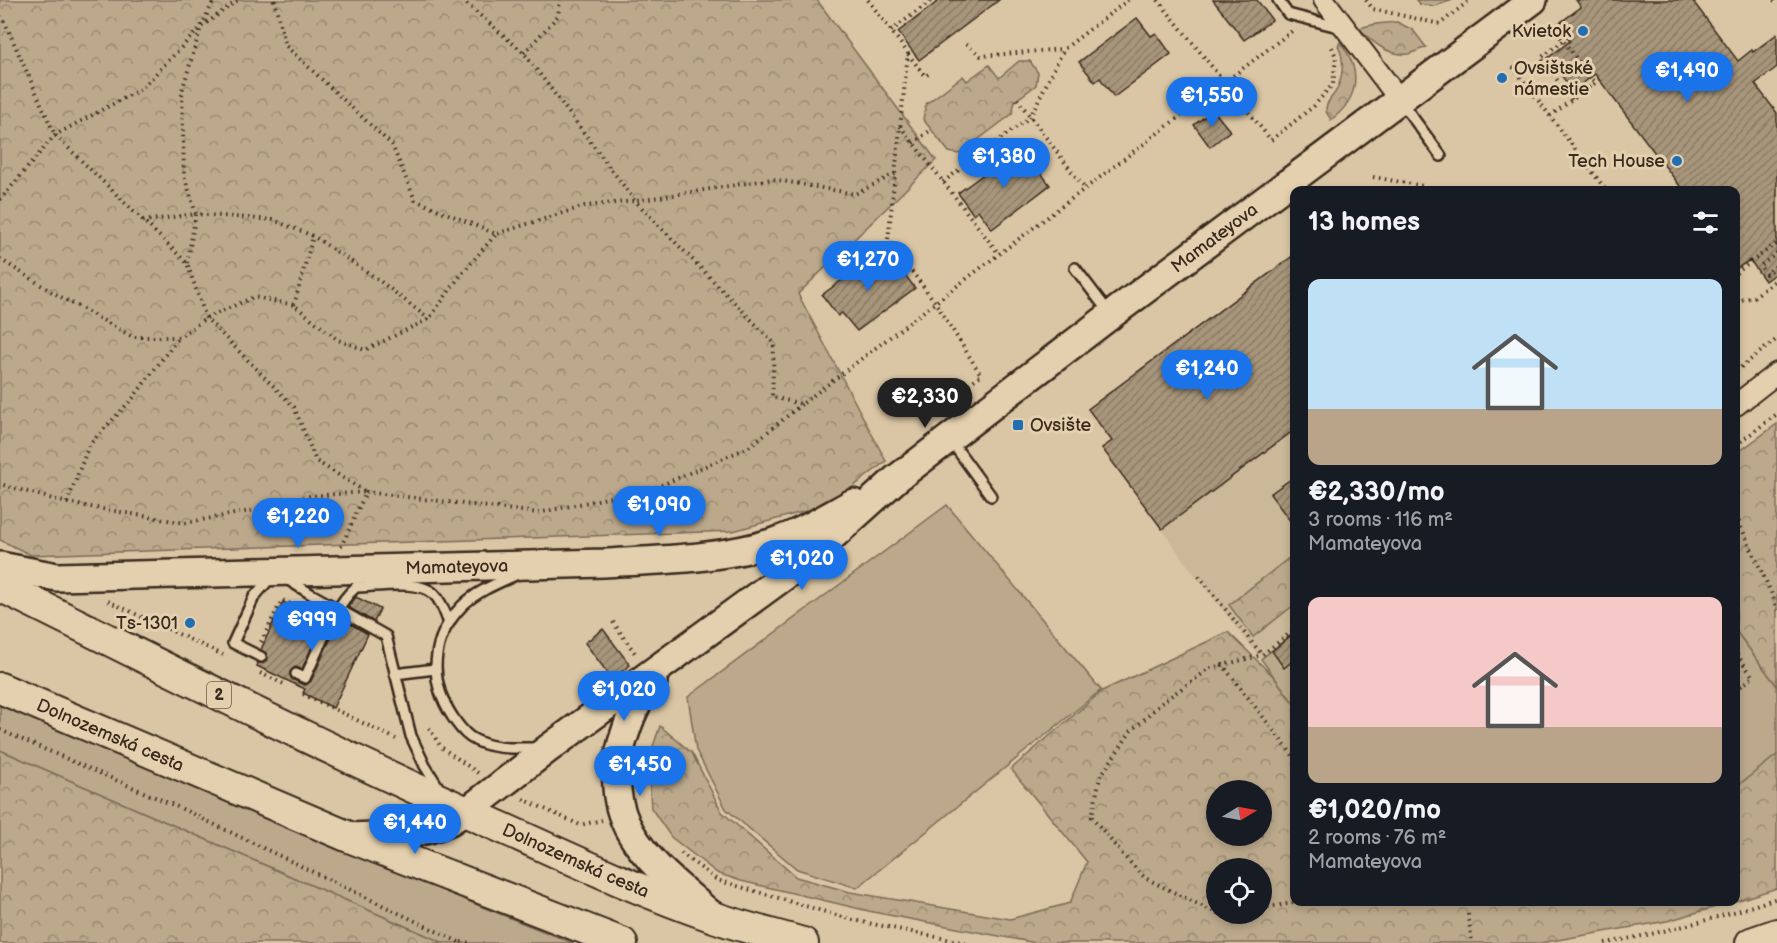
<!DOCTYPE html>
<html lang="en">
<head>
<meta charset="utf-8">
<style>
  :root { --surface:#171b24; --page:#242831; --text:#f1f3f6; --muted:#9ea1a6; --accent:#1a73e8 }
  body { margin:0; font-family:"Balsamiq Sans",sans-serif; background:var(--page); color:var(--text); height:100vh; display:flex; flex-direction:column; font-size:22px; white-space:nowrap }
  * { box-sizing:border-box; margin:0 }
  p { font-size:20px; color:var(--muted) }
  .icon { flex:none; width:33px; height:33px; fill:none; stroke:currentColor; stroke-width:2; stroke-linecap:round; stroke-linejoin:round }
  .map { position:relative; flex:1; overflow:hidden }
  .panel { position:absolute; left:1290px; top:186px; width:450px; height:720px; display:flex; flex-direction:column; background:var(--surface); border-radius:12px; box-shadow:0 3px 9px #0003 }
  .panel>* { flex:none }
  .needle { width:39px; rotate:80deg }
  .tools { position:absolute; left:1206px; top:780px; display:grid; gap:12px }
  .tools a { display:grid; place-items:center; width:66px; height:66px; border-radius:50%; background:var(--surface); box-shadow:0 3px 9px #0003; font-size:30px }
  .price { position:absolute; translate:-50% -51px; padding:0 14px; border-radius:21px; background:var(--accent); color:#fff; font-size:20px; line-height:39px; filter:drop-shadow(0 2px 3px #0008) }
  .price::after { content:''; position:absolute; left:50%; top:36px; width:18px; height:14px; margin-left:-9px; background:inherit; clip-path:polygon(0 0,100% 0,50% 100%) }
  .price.on { background:#222; color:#fff }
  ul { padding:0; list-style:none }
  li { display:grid; align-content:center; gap:12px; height:318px; padding:0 18px }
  li span { display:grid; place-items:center; height:186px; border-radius:12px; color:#555 }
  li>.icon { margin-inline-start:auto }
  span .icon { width:108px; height:108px; fill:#fffc; stroke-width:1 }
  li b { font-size:26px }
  h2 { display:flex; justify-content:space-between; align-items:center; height:72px; padding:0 18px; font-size:26px }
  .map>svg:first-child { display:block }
</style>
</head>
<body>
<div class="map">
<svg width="1777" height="943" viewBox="0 0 1777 943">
  <defs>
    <pattern id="forest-crowns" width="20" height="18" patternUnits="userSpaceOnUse" patternTransform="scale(1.5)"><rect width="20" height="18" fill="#bca98c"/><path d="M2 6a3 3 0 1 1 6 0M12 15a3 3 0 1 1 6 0" fill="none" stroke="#9a8a72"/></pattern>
    <pattern id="building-hatch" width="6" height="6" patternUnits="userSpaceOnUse" patternTransform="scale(1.5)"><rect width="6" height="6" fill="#a8967b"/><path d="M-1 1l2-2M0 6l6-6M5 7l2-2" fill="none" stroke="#8a7b64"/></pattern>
  </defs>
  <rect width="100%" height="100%" fill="#dac6a5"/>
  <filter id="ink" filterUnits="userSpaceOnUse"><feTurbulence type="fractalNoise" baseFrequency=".0167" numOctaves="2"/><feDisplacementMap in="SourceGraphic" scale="12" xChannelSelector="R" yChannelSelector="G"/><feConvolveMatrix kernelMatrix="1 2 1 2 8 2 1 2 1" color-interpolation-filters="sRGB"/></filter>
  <g filter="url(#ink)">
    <!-- built -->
    <path fill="#cbb898" d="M1294,430V633L1261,659L1184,561L1162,529Z"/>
    <!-- green -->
    <g fill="#bca98c" stroke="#7c6a55" stroke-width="1.5">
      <path d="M947,505L1101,690L857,888L797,869L726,809L696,750L688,697Z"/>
      <path d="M1736,631L1777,686V755L1736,787Z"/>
      <path d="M1294,633V704L1261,659Z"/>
      <path d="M0,702L480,906L573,943H444L0,750Z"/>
    </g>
    <!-- forest -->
    <g fill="url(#forest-crowns)" stroke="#7c6a55" stroke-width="1.5" fill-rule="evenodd">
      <path d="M0,0H817L936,160L798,294L886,461L831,504L733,531L31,555L0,540Z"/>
      <path d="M1416,0H1453L1435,6L1419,4Z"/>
      <path d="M1397,22L1413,30L1426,47C1421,49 1414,53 1408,54C1388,56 1372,42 1359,28L1376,24Z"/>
      <path d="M1340,42C1362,70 1360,98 1331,120C1330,117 1327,114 1326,111C1325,102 1334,96 1337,89C1343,76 1345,59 1338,46Z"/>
      <path d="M1019,61H1030L1038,73L1036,85L1015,101L1012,114L959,154L949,152L923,119L926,104L963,76L967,81L989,65L999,78Z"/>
      <path d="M1777,424V686L1736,631V454Z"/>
      <path d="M1294,554V605L1253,637L1229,605Z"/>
      <path d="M1228,632L1274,677L1294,704V902H1733L1667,921L1540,943H1036L873,912L741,881L717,873L671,837L651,808L648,761L660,726L692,753L722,812L796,877L850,892L1010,919L1070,903L1087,862L1011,769L1102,691ZM1216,790H1262V836H1216ZM1216,868H1262V914H1216Z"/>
      <path d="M0,750L444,943H0Z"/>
      <path d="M1777,755V888L1736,901V787Z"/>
    </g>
    <!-- building -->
    <g fill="url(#building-hatch)" stroke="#3b2a1e" stroke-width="1.5">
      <path d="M940,0H999L919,60L898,32Z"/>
      <path d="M1213,0H1257L1272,20L1244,40Z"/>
      <path d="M1576,0H1692L1738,61L1752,50L1753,52L1777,34V67L1755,84L1777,113V272L1765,281L1750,260L1736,269V190H1683L1595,74L1573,91L1548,58L1570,41L1557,25L1581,7Z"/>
      <path d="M1137,18L1151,36L1156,33L1171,54L1114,97L1100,78L1095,82L1079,62Z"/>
      <path d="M1213,110L1230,131L1210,147L1194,125Z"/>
      <path d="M1017,150L1031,169L1035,165L1050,185L992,229L978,210L973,214L958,193Z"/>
      <path d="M880,252L894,271L899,267L915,288L857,331L842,313L838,316L822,295Z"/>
      <path d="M1294,255V430L1162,529L1102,448L1112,441L1088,409Z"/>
      <path d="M1294,477V526L1270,494Z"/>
      <path d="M356,597L380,609L374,622L348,607Z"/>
      <path d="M283,602L324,621L302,669L295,667L290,672L291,678L302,684L306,685L311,681L340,618L368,634L333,708L303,693L305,689L257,666L258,663H264L267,659V654L261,650L262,647Z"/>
      <path d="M603,629L630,665L612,679L585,643Z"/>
      <path d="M1294,633V660L1284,668L1272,651Z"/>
    </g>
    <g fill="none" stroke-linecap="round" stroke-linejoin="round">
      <!-- lane casing -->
      <g stroke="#3b2a1e" stroke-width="14">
        <g id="lane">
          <path d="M1278,0L1288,14L1342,28"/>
          <path d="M1402,103L1441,156"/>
          <path d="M1075,268L1110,314"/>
          <path d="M951,441L991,496"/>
          <path d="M518,574C498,583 477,591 462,606C431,638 428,680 452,716C457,724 462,731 470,737C489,750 516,748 538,748"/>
          <path d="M285,578L311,594L386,636L411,736L425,766L437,785L438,790"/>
          <path d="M261,657L233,643L254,597L272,576"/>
          <path d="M296,674L305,678C318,651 334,605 356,587C376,587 420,579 434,594C442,602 445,613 449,623"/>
          <path d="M395,674L435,669"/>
        </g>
      </g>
      <!-- street casing -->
      <g stroke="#3b2a1e" stroke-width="24">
        <g id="street">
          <path d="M1324,0L1399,99"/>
          <path d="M1736,405L1777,373"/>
        </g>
      </g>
      <!-- secondary casing -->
      <g stroke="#3b2a1e" stroke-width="32">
        <g id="secondary">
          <path id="s1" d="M0,566L57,577L604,563C658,560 722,559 774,542C802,533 827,517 853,503"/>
          <path d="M653,682C636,700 629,720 622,743C599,828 654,864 710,914"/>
          <path id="s2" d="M350,837L400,835L429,829L450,821L475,805L549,748L805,561L896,479L1111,315L1533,0"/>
        </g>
      </g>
      <!-- primary casing -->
      <g stroke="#3b2a1e" stroke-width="34">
        <g id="primary">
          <path id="s3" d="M0,586C168,669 335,754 507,830C574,860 641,892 711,916C741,927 772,934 803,943"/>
          <path id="s4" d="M0,688L349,837L622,943"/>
          <path d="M1751,943L1777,934"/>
        </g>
      </g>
      <!-- path -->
      <g stroke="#3b2a1e" stroke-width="4" stroke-dasharray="1.5 4.5" stroke-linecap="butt">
        <path d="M274,0L286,46L392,145L415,200L496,234L585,206L635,201L772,179L855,194L895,174"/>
        <path d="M462,0L524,53L635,201L774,343L772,397L802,404L1292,31"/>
        <path d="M868,0L908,53L888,240L935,302L981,375L960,390"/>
        <path d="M1158,0L1271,140L1314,106L1333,84L1336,57L1332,47"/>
        <path d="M1366,0L1373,9L1440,24L1470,0"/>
        <path d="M1774,0L1777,4"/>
        <path d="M0,16L5,23L55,135L187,263L206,318L294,407L316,461L366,492L308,496L272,507L185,523L67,503L0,484"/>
        <path d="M891,31L932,0"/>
        <path d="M1557,32L1579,62"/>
        <path d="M1563,41L1541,58L1572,100"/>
        <path d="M966,44L981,56L1063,49"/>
        <path d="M524,53L558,16L560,0"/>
        <path d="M908,54L925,76L930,73"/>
        <path d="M1513,67L1606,190"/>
        <path d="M1585,70L1595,83"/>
        <path d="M1017,99L1085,189"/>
        <path d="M1550,116L1599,80"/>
        <path d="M900,126L999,254"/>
        <path d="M913,143L931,130"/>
        <path d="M1373,177L1423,186L1428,190"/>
        <path d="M943,182L1030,117L1064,49L1128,0"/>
        <path d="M0,200L55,135L141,89L201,27L238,0"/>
        <path d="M143,221L196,214L184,175L182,91L201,27L214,0"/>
        <path d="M1777,253L1760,266L1766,274L1777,265"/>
        <path d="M0,259L52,292L133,337H180L206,318L254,297L294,305L338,340L365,350L429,319L460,276L496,234"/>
        <path d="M187,263L196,214L273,220L313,236L376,278L429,319"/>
        <path d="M1736,273L1777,243"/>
        <path d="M1736,301L1754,297L1777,279"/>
        <path d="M294,305L313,236"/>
        <path d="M1736,371L1777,339"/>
        <path d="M1736,445L1777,414"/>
        <path d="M67,503L89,445L133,398L179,337"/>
        <path d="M1736,516L1771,592L1777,610"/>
        <path d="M341,547L366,492L538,513L657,487L749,447L802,404"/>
        <path d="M1199,576L1262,655L1294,630"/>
        <path d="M108,601L223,655"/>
        <path d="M613,622L637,656"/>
        <path d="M261,642L282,600L314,615"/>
        <path d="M1222,664L1294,757"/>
        <path d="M260,673L286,685"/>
        <path d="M1736,690L1753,677L1736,653"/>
        <path d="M303,694L396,739"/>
        <path d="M429,728L441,747L478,773"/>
        <path d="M0,730L178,807L461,943"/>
        <path d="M523,799L580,825L602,820"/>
        <path d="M681,853L717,880L853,920L966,943"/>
        <path d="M1262,908L1300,902"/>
        <path d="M1230,914L1220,915L1145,878L1122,854L1092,817L1100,777L1131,731L1165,700L1211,668L1262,655"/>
        <path d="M1468,914L1472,943"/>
        <path d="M461,942L472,943"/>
        <path d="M1605,943C1664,933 1721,917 1777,898"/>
      </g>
      <!-- lane -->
      <use href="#lane" stroke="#e4d0ae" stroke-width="9"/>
      <!-- street -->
      <use href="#street" stroke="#e4d0ae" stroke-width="20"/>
      <!-- secondary -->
      <use href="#secondary" stroke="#e4d0ae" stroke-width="27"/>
      <!-- primary -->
      <use href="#primary" stroke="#e4d0ae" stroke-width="30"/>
    </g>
  </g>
  <!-- markers -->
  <g fill="#1f6fb2" stroke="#e4d0ae" stroke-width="2">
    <circle cx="1583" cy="31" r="6"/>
    <circle cx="1502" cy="78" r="6"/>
    <circle cx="1677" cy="161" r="6"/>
    <rect x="1012" y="419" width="12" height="12" rx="3"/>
    <circle cx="190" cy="623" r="6"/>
  </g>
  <g text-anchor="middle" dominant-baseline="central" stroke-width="6" stroke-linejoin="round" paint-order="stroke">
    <!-- shield labels -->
    <rect fill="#e4d0ae" stroke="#6e5c49" stroke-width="1.5" x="207" y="682" width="24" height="26" rx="4.5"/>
    <g font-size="16" font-weight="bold" fill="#3b2a1e">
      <text x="219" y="695">2</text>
    </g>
    <!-- poi labels -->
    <g font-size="18" fill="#3b2a1e" stroke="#e4d0ae" text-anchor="end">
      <text x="1571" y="31">Kvietok</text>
      <text x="1514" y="68" text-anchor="start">Ovsištské<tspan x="1514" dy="21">námestie</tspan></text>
      <text x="1665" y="161">Tech House</text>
      <text x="1030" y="425" text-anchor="start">Ovsište</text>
      <text x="178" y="623">Ts-1301</text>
    </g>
    <!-- street labels -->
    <g font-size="18" fill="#3b2a1e" stroke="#e4d0ae">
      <text stroke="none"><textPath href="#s2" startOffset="1064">Mamateyova</textPath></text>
      <text stroke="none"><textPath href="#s1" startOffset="458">Mamateyova</textPath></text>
      <text stroke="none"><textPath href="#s4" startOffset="120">Dolnozemská cesta</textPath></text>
      <text stroke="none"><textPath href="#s3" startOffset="638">Dolnozemská cesta</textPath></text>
    </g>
  </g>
</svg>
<div class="tools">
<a><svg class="needle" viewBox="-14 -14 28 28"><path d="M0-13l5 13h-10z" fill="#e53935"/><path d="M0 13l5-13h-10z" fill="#9ea1a6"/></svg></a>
<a><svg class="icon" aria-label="locate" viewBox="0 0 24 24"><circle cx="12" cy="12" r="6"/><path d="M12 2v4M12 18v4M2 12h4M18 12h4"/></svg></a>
</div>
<b class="price" style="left:1687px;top:103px">€1,490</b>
<b class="price" style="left:1212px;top:128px">€1,550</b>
<b class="price" style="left:1004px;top:189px">€1,380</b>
<b class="price" style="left:868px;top:292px">€1,270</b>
<b class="price" style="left:1207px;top:401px">€1,240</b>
<b class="price on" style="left:925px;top:429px">€2,330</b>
<b class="price" style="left:659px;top:537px">€1,090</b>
<b class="price" style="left:298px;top:549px">€1,220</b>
<b class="price" style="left:802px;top:591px">€1,020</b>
<b class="price" style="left:312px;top:652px">€999</b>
<b class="price" style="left:624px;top:722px">€1,020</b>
<b class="price" style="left:640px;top:797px">€1,450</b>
<b class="price" style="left:415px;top:855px">€1,440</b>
<section class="panel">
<h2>13 homes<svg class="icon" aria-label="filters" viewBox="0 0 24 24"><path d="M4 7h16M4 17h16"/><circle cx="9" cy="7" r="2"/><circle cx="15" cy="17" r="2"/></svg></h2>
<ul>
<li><span style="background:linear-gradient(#bfe0f5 70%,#b9a48a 0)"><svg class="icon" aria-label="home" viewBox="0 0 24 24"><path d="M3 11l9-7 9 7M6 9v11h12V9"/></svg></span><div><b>€2,330/mo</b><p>3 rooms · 116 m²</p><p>Mamateyova</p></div></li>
<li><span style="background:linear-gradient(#f6c9c9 70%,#b9a48a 0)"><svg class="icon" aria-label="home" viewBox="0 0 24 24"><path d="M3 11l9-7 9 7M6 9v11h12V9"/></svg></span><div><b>€1,020/mo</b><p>2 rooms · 76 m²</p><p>Mamateyova</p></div></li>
</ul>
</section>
</div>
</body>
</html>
